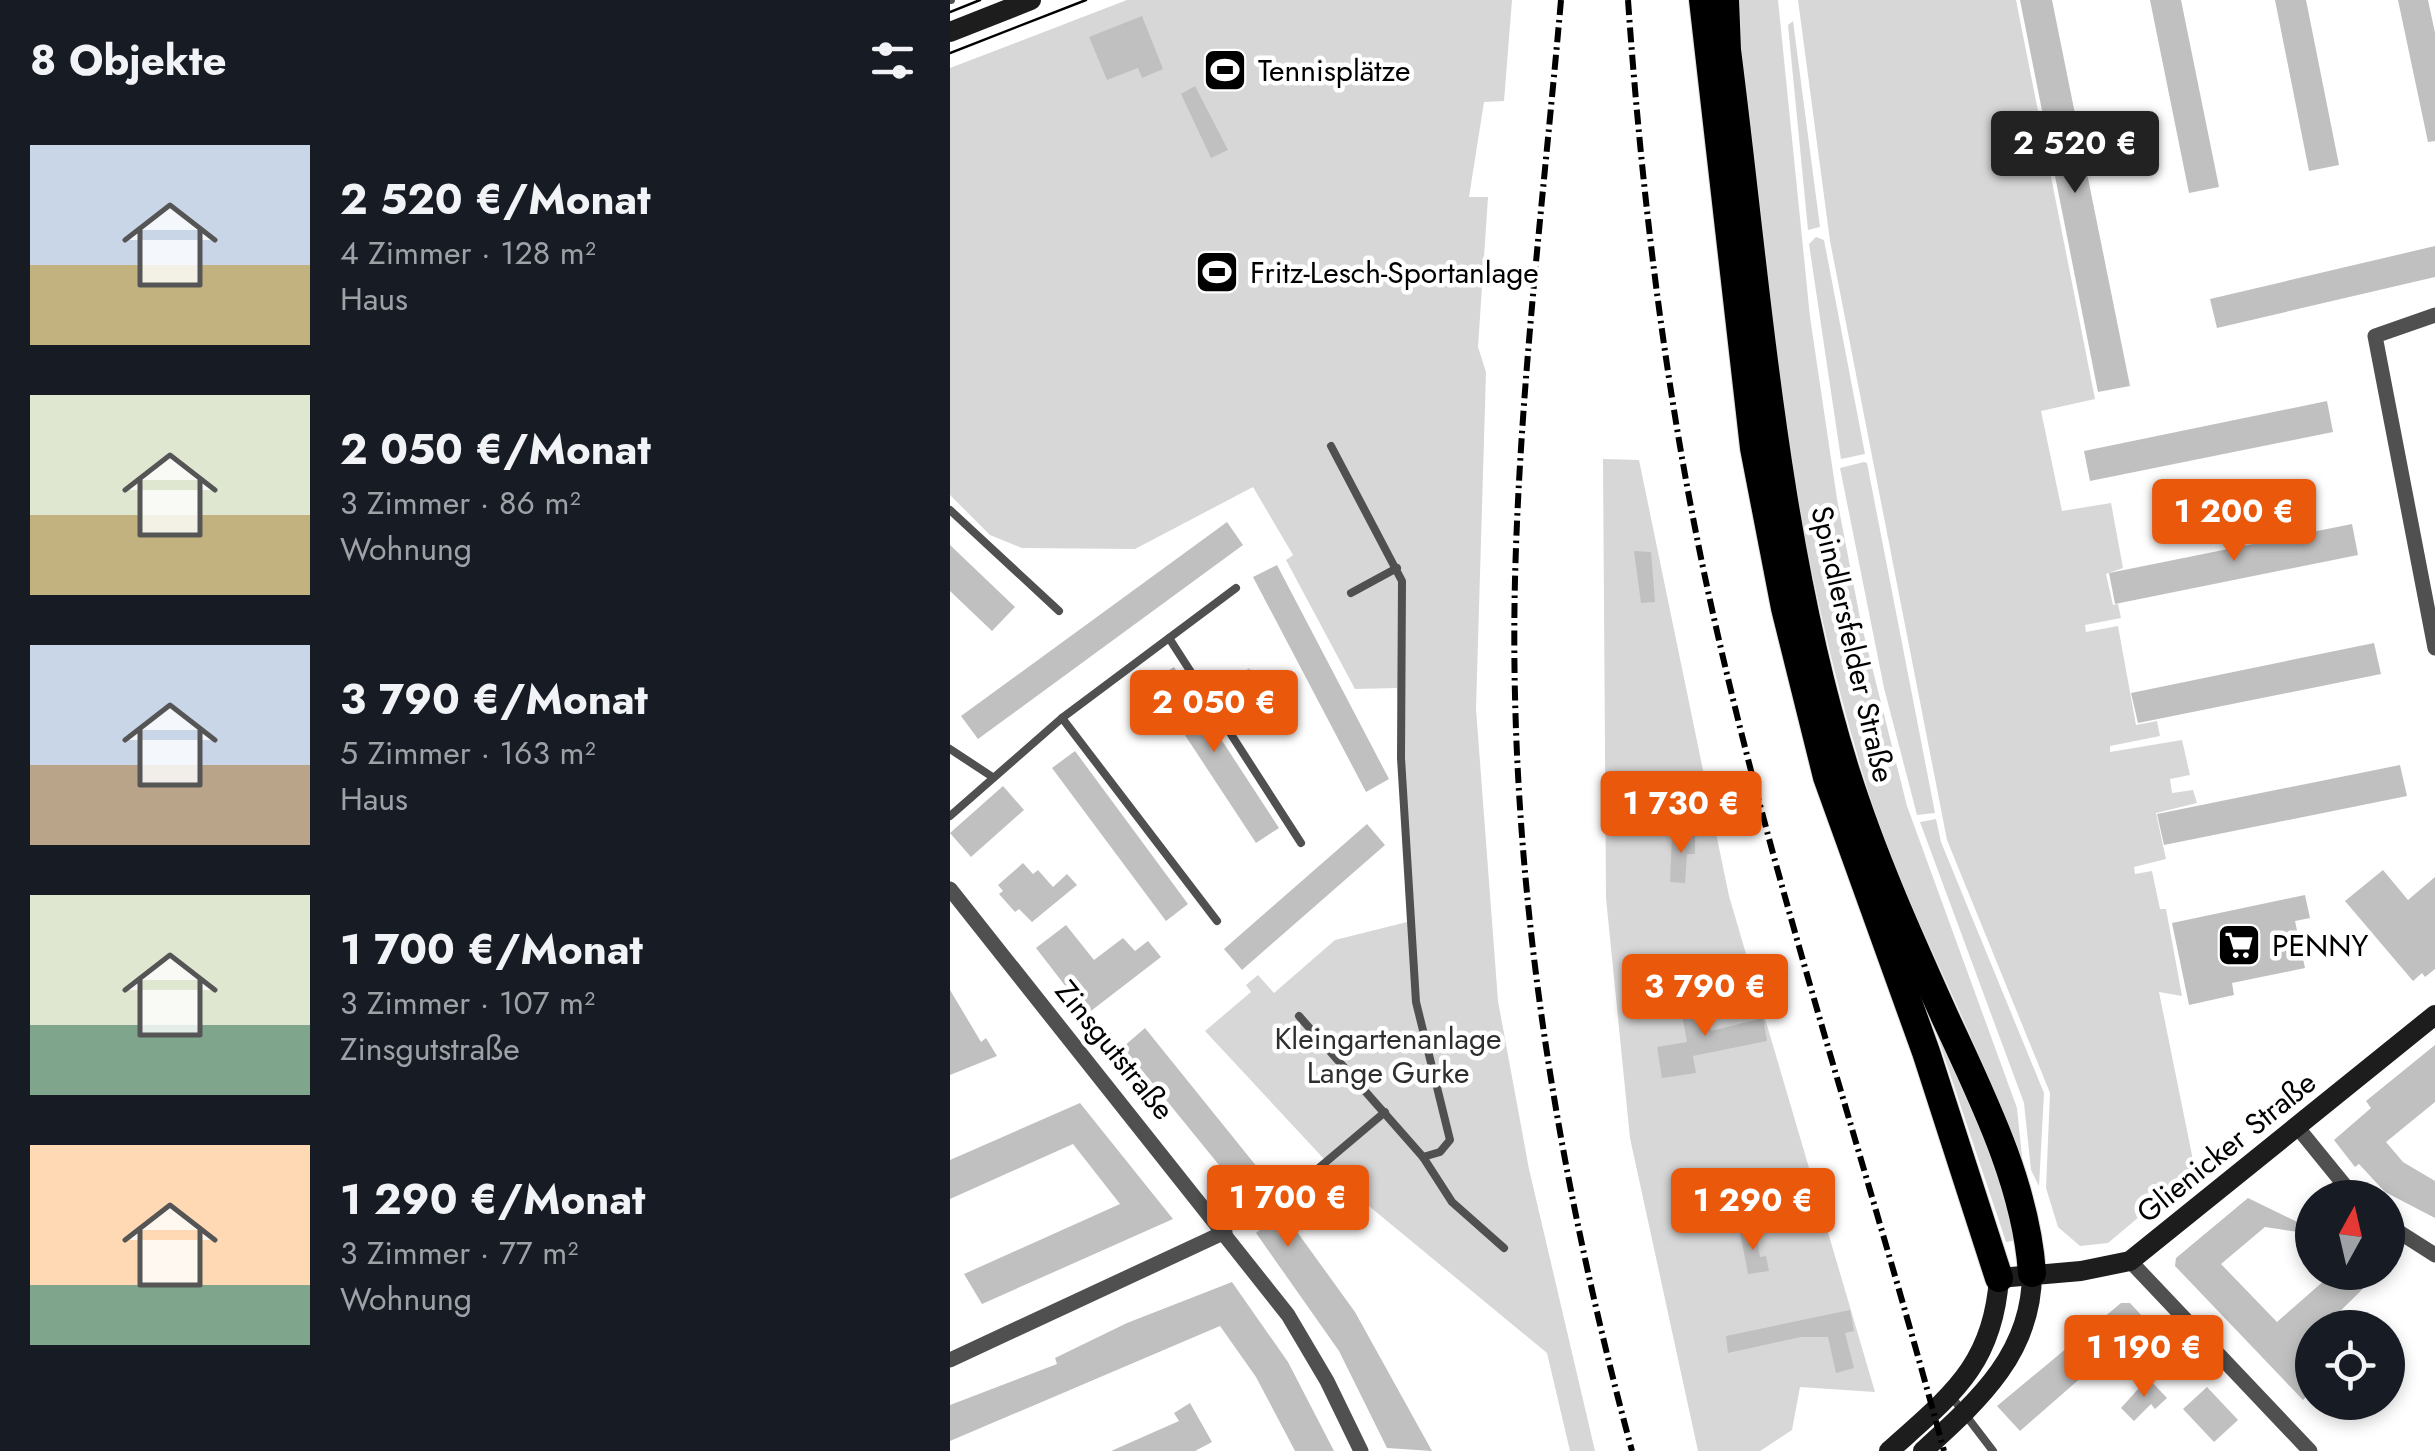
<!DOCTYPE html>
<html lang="de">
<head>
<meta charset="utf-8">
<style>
  :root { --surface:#171b24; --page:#20242c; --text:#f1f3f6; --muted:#9ea1a6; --accent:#ea580c }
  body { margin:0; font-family:Jost,sans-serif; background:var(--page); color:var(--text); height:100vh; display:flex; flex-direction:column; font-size:38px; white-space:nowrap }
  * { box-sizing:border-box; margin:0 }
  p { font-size:32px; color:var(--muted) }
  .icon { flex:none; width:55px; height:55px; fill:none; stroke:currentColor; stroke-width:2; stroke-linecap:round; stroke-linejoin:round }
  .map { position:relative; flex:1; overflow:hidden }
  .panel { display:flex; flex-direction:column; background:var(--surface); width:950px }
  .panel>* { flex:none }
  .needle { width:65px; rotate:8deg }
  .buttons { position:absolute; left:1345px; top:1180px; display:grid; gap:20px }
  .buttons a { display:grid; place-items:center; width:110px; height:110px; border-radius:50%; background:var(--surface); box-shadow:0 5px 15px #0003; font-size:50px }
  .price { position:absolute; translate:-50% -85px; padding:0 22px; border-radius:10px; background:var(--accent); color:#fff; font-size:32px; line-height:65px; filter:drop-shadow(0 2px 5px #0008) }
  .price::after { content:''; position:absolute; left:50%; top:60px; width:30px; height:22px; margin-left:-15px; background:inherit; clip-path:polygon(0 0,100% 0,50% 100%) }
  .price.selected { background:#222; color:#fff }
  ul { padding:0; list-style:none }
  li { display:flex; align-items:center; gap:30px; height:250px; padding:0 30px }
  li span { display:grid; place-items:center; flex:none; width:280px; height:200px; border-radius:0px; color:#555 }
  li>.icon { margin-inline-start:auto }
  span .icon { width:120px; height:120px; fill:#fffc; stroke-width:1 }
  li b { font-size:42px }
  h2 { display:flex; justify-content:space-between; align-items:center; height:120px; padding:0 30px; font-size:42px }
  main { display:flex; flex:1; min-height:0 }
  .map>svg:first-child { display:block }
</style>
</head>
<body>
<main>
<section class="panel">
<h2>8 Objekte<svg class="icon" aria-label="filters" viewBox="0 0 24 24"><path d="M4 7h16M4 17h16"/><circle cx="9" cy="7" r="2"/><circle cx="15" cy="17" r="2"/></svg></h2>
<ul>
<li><span style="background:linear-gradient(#c9d6e8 60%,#c2b280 0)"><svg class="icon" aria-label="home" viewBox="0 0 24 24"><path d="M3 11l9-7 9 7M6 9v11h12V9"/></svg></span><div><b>2 520 €/Monat</b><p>4 Zimmer · 128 m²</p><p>Haus</p></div></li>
<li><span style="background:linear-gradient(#dfe7d0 60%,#c2b280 0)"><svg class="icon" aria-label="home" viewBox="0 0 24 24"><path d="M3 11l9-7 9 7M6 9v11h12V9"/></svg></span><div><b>2 050 €/Monat</b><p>3 Zimmer · 86 m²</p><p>Wohnung</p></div></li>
<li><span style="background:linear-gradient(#c9d6e8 60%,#b9a48a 0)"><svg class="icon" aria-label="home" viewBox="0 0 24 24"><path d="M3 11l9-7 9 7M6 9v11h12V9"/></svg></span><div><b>3 790 €/Monat</b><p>5 Zimmer · 163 m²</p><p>Haus</p></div></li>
<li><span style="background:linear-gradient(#dfe7d0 65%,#7fa58c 0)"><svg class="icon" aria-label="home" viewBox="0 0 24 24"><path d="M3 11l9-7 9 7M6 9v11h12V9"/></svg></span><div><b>1 700 €/Monat</b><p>3 Zimmer · 107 m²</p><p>Zinsgutstraße</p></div></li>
<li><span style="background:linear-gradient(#ffd9b3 70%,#7fa58c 0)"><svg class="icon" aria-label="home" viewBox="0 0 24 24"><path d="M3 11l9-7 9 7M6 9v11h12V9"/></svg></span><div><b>1 290 €/Monat</b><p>3 Zimmer · 77 m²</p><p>Wohnung</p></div></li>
</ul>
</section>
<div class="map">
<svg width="1485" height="1451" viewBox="0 0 1485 1451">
  <rect width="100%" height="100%" fill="#fff"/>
  <!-- green -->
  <g fill="#d7d7d7">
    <path d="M177,0H562L554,101L534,102L519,197H538L528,347L536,372L526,709L548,1001L579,1169L645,1451H620L597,1353L414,1202L255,1031L301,992L296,985L308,975L324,993L385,940L457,922L447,688L405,689L336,560L343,555L303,487L185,549L72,548L40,535L0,495V68Z"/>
    <path d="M786,0H828L860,317L887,499L911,623L957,806L1067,1108L1075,1186C1038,1045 958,923 916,784C838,530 809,263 786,0Z"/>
    <path d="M848,0H1066L1145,399L1091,411L1112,511L1161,503L1173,568L1156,574L1163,605L1168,604L1171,618L1135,625L1136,632L1168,626L1186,725L1207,721L1210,736L1160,746V752L1232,740L1240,775L1220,779L1222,793L1243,790L1247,803L1206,813L1216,859L1184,867L1185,874L1202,871L1210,909H1216L1232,996L1209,992L1245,1170L1158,1243L1130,1246L1108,1227L1096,1188L1100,1093L997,840L880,241Z"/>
    <path d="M843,21L870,227L858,230L838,25Z"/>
    <path d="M866,237L874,240L915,454L891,459L859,244Z"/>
    <path d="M653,459L689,460L779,896L925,1392L850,1387L842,1430L810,1451H748L680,1138L656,898Z"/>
    <path d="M914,462L917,463L985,813L967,815L934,688L890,468Z"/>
    <path d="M299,668L320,697L290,718L270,688Z"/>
    <path d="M986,819L991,842L1094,1093L1089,1186L1081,1170L1074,1103L970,822Z"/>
    <path d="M975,999L1045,1163L1068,1240L1056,1242Z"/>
  </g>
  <!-- building -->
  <g fill="#c0c0c0">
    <path d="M1070,0H1102L1180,386L1148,392Z"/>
    <path d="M1200,0H1231L1269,187L1239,193Z"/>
    <path d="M1325,0H1356L1389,165L1359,171Z"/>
    <path d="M1448,0H1478L1485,33V141L1478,142Z"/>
    <path d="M192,16L213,69L192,78L188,68L157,80L139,37Z"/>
    <path d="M245,86L278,150L261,158L231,94Z"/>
    <path d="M1485,246V277L1267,328L1260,299Z"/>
    <path d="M1377,401L1383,432L1140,481L1134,451Z"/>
    <path d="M277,522L293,545L28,739L11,716Z"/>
    <path d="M1402,524L1408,555L1165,604L1159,573Z"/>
    <path d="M0,545L65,607L42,631L0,591Z"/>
    <path d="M684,551L701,552L705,602L691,603Z"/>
    <path d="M327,565L439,779L416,792L303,577Z"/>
    <path d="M1424,643L1431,674L1188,723L1181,693Z"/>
    <path d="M224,667L329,828L306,843L200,682Z"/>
    <path d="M125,751L238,904L216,921L102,768Z"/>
    <path d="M1450,765L1457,796L1214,845L1207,814Z"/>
    <path d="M53,786L74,810L21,857L0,833Z"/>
    <path d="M417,824L435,845L292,970L274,949Z"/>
    <path d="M722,834L745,835V854H737L735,883L720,882Z"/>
    <path d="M73,863L83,874L88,870L103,887L117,874L127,885L82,922L73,913L100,889L73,913L69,909L65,912L49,894L53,891L48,885Z"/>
    <path d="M1433,870L1458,900L1485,877V969L1475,977L1472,973L1463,981L1395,901Z"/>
    <path d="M1355,895L1360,918L1345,921L1355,968L1282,983L1284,995L1239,1005L1222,923Z"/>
    <path d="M116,925L144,960L173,938L185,951L198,941L211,957L137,1014L86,948Z"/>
    <path d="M0,990L31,1042L36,1038L47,1056L0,1075Z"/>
    <path d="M755,998L761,1031L813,1018L817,1041L743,1056L746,1073L712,1078L707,1047L737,1042L730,1003Z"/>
    <path d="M195,1028L324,1188L319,1193L405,1312L482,1451L437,1448L389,1351L306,1233L317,1224L173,1047Z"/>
    <path d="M1485,1045V1102L1436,1142L1453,1162L1485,1181V1218L1435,1192L1409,1164L1405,1167L1384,1140L1421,1108L1416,1101Z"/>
    <path d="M130,1103L223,1219L32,1304L14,1274L170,1204L123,1144L0,1199V1160Z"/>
    <path d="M1298,1198L1362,1229V1234L1315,1227L1271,1264L1327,1322L1384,1272H1430L1373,1328H1362V1338L1353,1348L1362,1358V1391L1353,1400L1225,1266L1226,1258Z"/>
    <path d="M805,1229L810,1257L816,1256L819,1271L798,1274L790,1232Z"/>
    <path d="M282,1282L338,1362L384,1451H345L306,1377L270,1326L0,1441V1405L107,1364L105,1358L177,1323Z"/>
    <path d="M1171,1303H1180L1216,1342L1192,1363L1172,1342L1070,1431L1047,1406Z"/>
    <path d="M900,1310L904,1331L895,1333L904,1368L886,1373L878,1337H851L778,1353L776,1336Z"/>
    <path d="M1198,1378L1217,1398L1205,1409L1201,1404L1184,1421L1171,1408Z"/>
    <path d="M1257,1387L1288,1420L1264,1442L1233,1409Z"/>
    <path d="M240,1403L262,1442L245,1451H161L229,1421L224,1413Z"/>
  </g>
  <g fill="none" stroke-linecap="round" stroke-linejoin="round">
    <!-- highway casing -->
    <g stroke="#dbdbdb" stroke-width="30">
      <g id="highway">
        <path d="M753,0L804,448L835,608L877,777L976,1052L1049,1278"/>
        <path d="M775,0L777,50C807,284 825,548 896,772C923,857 959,937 995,1017C1032,1097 1076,1184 1082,1273"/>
      </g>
    </g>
    <!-- lane -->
    <g stroke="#505050" stroke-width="8">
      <path d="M0,0H1"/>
      <path d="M381,446L452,581L451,758L466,1002L500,1140L490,1152L473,1157"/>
      <path d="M0,510L109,611"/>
      <path d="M401,593L447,568"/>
      <path d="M219,638L351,843"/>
      <path d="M112,718L267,921"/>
      <path d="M0,749L41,776"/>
      <path d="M0,816L112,718L286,588"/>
      <path d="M349,1016L473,1157L502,1202L554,1248"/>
      <path d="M351,1183L435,1112"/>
      <path d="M1001,1396L1043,1451"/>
    </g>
    <!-- street -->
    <g stroke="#505050" stroke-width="15">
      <path d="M1485,315L1425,336L1485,648"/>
      <path d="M0,889L338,1315L377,1381L411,1451"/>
      <path d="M1348,1128L1405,1198"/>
      <path d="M1438,1225L1485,1255"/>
      <path d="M1180,1261L1360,1451"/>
      <path d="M0,1360L275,1232"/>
    </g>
    <!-- secondary -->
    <g stroke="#1d1d1d" stroke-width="20">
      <path d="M0,32L81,0"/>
      <path d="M939,1451C1000,1396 1043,1366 1049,1278L1131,1271L1180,1261L1485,1015"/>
      <path d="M973,1451C1029,1400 1082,1353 1082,1273"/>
    </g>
    <!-- highway -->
    <use href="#highway" stroke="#000" stroke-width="28"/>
    <!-- tram -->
    <g stroke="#000" stroke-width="2.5">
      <path d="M0,12L30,0"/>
      <path d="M0,53L136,0"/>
    </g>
    <!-- rail -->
    <g stroke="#000" stroke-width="6" stroke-dasharray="15 5 2.5 5" stroke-linecap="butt">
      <path d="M611,0C594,193 570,386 565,579C558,875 605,1166 682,1451"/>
      <path d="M678,0C692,198 716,397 758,591C821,881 917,1164 994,1451"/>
    </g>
  </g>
  <!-- icons -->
  <defs>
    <g id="stadium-square" transform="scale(2.25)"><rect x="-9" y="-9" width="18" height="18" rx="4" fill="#000" stroke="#fff"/><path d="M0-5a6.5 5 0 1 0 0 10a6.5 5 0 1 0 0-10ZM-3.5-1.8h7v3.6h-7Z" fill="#fff"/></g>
    <g id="supermarket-square" transform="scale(2.25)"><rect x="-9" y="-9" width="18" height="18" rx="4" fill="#000" stroke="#fff"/><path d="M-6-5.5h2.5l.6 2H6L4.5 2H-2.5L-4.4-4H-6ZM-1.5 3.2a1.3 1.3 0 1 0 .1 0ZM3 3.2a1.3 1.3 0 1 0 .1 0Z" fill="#fff"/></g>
  </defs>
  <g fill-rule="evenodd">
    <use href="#stadium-square" x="275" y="70"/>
    <use href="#stadium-square" x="267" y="272"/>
    <use href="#supermarket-square" x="1289" y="945"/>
  </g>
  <g text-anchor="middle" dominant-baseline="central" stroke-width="9" stroke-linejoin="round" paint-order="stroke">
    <!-- poi labels -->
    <g font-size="30" fill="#000" stroke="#fff" text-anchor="start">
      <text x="308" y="70">Tennisplätze</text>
      <text x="300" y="272">Fritz-Lesch-Sportanlage</text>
      <text x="1322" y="945">PENNY</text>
    </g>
    <!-- street labels -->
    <g font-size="30" fill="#000" stroke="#fff">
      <text transform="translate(903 644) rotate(77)">Spindlersfelder Straße</text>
      <text transform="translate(165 1050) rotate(51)">Zinsgutstraße</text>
      <text transform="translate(1276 1147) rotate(-39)">Glienicker Straße</text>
    </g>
    <!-- park labels -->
    <g font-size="30" fill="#2e2e2e" stroke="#fff">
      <text x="438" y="1038">Kleingartenanlage<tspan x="438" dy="34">Lange Gurke</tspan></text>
    </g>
  </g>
</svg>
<div class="buttons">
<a><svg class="needle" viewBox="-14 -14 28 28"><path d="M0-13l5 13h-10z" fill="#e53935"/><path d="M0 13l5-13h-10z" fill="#9ea1a6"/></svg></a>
<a><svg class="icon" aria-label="locate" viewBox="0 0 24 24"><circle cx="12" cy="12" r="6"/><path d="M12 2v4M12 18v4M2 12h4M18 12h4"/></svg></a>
</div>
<b class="price selected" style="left:1125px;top:196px">2 520 €</b>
<b class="price" style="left:1284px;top:564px">1 200 €</b>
<b class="price" style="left:264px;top:755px">2 050 €</b>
<b class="price" style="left:731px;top:856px">1 730 €</b>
<b class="price" style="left:755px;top:1039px">3 790 €</b>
<b class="price" style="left:338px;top:1250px">1 700 €</b>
<b class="price" style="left:803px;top:1253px">1 290 €</b>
<b class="price" style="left:1194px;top:1400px">1 190 €</b>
</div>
</main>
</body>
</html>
